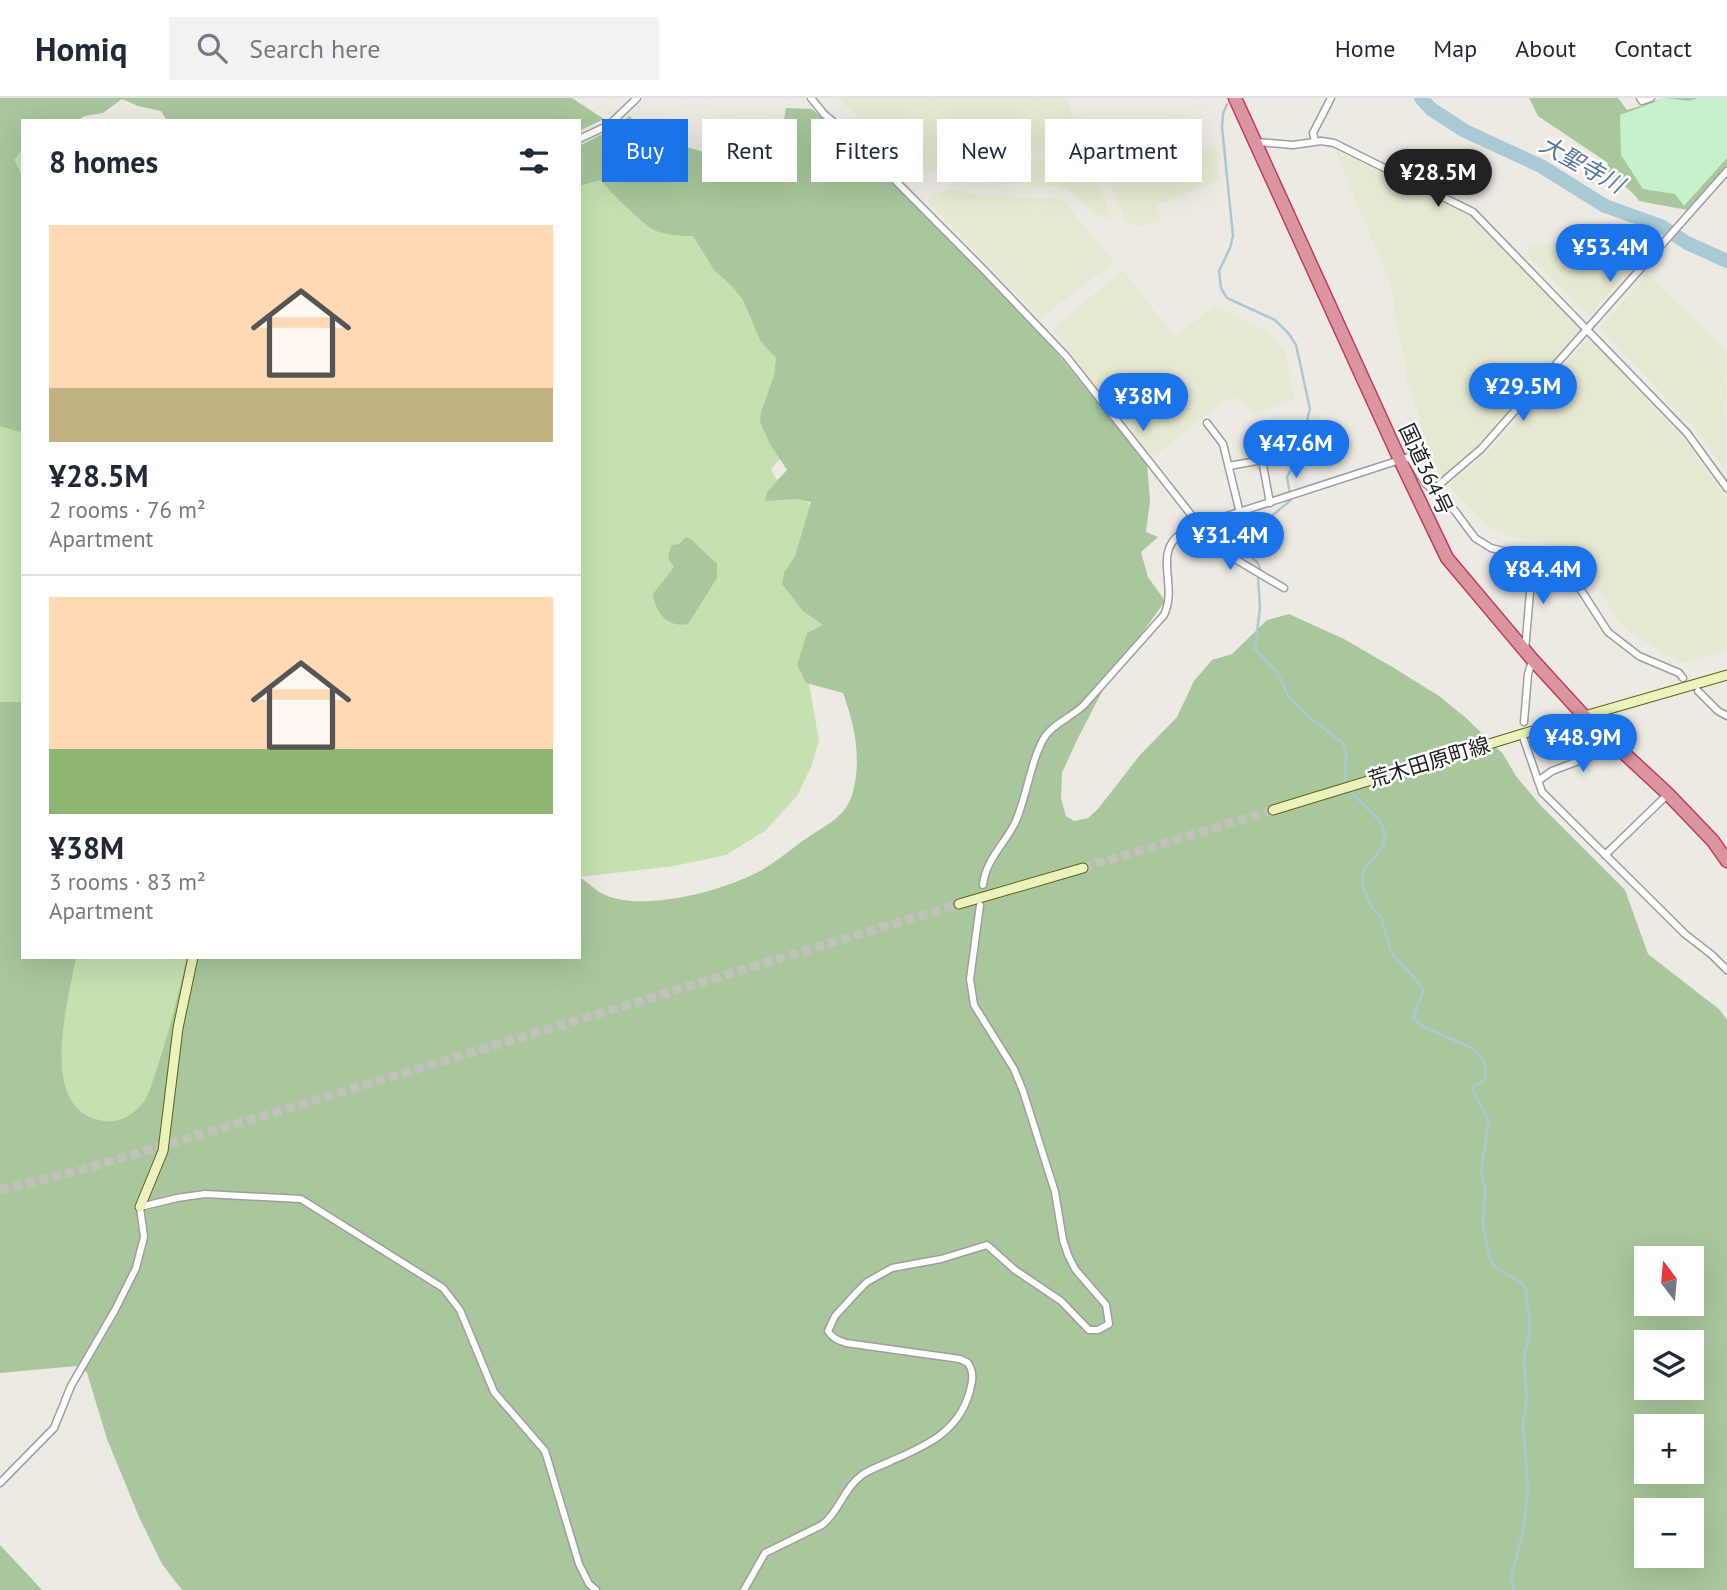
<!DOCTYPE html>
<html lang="en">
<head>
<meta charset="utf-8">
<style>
  :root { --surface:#fff; --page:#f2f2f3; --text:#1f2937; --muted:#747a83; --line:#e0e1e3; --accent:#1a73e8 }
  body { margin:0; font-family:"PT Sans","Noto Sans JP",sans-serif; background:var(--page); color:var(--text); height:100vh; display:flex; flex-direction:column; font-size:26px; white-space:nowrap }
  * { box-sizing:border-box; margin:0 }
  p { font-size:23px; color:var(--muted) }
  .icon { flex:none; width:38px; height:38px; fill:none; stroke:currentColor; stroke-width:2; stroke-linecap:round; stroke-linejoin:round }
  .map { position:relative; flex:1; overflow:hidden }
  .side { position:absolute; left:21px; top:21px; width:560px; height:840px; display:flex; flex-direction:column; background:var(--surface); border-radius:0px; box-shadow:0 7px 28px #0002 }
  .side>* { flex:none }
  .banner { position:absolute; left:602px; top:21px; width:665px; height:63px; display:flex; gap:14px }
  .needle { width:46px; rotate:344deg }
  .buttons { position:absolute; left:1634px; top:1148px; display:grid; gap:14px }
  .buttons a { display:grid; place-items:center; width:70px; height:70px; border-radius:0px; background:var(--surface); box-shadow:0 7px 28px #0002; font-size:35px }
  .price { position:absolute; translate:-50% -60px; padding:0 16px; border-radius:24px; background:var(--accent); color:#fff; font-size:23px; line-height:46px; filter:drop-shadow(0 2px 4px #0008) }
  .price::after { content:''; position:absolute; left:50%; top:42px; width:21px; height:16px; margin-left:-10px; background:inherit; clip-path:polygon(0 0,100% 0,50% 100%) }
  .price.selected { background:#222; color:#fff }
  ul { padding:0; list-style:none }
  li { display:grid; align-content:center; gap:14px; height:371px; padding:0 28px }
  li+li { border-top:2px solid var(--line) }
  li span { display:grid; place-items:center; height:217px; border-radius:0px; color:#555 }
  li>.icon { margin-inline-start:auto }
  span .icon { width:126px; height:126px; fill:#fffc; stroke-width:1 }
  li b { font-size:30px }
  h2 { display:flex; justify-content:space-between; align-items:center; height:84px; padding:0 28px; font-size:30px }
  .pill { padding:0 24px; border-radius:0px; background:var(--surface); box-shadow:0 7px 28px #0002; font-size:24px; line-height:63px }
  .pill.selected { background:var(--accent); color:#fff }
  header { display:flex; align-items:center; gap:42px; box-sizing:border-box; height:98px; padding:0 35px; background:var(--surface); border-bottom:2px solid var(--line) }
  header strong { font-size:33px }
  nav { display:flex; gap:38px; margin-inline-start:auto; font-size:24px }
  .search { width:490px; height:63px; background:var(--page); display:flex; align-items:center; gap:18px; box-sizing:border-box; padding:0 24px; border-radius:0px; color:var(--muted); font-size:26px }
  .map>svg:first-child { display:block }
</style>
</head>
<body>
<header>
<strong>Homiq</strong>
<div class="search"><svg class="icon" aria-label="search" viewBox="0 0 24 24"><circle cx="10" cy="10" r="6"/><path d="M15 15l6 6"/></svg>Search here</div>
<nav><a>Home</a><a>Map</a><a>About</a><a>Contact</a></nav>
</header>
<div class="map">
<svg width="1727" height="1492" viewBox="0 0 1727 1492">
  <rect width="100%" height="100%" fill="#edeae4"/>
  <!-- farmland -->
  <g fill="#e6e9d1">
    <path d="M838,0H1066L1080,37L984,73L948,69L918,79Z"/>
    <path d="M1125,29L1144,76L1216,47L1220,82L1156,107L1162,122L1142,129L1126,124L1092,42Z"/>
    <path d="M1083,45L1112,122L1098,118L1073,96L1061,89L992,85L986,82Z"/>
    <path d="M1335,52L1472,119L1580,228V232L1505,319L1477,349L1444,377L1440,378L1424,344L1421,324L1406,282L1405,262L1396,227L1392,190Z"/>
    <path d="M948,91L985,98L1062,101L1114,164L1040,221L927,103L936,96Z"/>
    <path d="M1596,137L1635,166L1589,218L1527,156L1530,147L1554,146L1560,143L1580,154Z"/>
    <path d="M1123,172L1175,239L1215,207L1272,236L1284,252L1295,300L1255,315L1235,300L1226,302L1157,356L1151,357L1052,231Z"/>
    <path d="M1647,176L1727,253L1725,373L1704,341L1600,230Z"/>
    <path d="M1590,241L1683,340L1727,401V552L1680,565L1628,533L1619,524L1587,473L1572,460L1542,444L1505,437L1490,430L1450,389V385L1488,354L1586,243Z"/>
  </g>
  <!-- grass -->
  <g fill="#c5e1af">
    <path d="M23,50V859H314L197,972L60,1073L0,1084V59Z"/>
    <path d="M596,76L696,126L779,242L790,350L771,371L776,381L795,390L812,409L835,514L807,574L819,643L811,669L797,698L765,733L726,757L674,768L579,779V83Z"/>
  </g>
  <!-- forest -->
  <g fill="#a8c79d" fill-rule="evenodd">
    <path d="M0,0H572L604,21L579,33V23H167L161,13L138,8L122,1L103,15L85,18L77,23H23V50L14,62L23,79V335L0,328Z"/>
    <path d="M1529,0H1618L1627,12L1666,0H1727V67L1687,112L1639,103C1632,91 1617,85 1607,73L1608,65L1538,18Z"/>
    <path d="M786,10L812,11L869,60L886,80L903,94L1004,196L1049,245L1147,365L1150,403L1146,434L1158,439L1141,454L1148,479L1165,503L1106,586L1077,642L1062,675L1061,700L1066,718L1074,723L1088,720L1098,711L1140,657L1177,619L1194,583L1212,562L1232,556L1267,522L1289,516L1344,541L1394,570L1439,598L1465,619L1503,656L1516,678L1541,708L1625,792L1648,856L1720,912L1727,922V1492H182L162,1466L139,1419L107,1341L87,1275L83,1270L76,1268L0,1275V604H23V859H76C69,901 37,1009 99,1022C118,1027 133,1018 145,1002C150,994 153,982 156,973C169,935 178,897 187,859H579V778C587,784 596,793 605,797C645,814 723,793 760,773C776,764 790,752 804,742C822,729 842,722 851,700C863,665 855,628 843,595L806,585L797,567L807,535L823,527L803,513L782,486L784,475L795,458L811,404L797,401L765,403L767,394L787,372L770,346L760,324L761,314L774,278L776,260L761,244L743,202L732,188L714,172L693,138C681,138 665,137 654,132C641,125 611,94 600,82L579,88V48L616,29L629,18L653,39L728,61L759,56L772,48L781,40ZM1647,1160H1692V1206H1647ZM1647,1244H1692V1290H1647ZM1647,1328H1692V1374H1647ZM1647,1412H1692V1458H1647Z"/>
    <path d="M686,439L692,442L717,466V480L688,526C667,530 656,515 653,496L674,469L668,460L671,447L679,446Z"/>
    <path d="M0,1447L42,1492H0Z"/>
  </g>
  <!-- park -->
  <path fill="#c5f2cb" d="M1666,0L1690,3L1698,0H1727V60L1684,108L1675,96L1643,91L1621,57L1620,17Z"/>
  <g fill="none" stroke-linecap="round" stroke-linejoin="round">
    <!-- stream -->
    <path stroke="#a9c9d5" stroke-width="2.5" d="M1227,6L1223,16L1222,29L1233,138L1230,150L1219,173L1221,190L1227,200L1275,222L1289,236L1296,247L1300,265L1310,311L1297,361L1287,379L1291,402L1273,417L1259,435L1241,450L1257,464L1260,470L1258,479L1260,510L1255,551L1277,574L1290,601L1315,624L1343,645L1346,655L1345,681L1353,696L1380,723L1385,735L1383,749L1365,770L1362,777L1364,792L1372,810L1381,819L1391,854L1422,889L1423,893L1413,920L1424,929L1472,950C1483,957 1488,969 1485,981L1473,989L1472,991L1489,1023L1481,1073L1485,1091L1483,1128L1490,1161L1496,1170L1522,1185L1526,1191L1529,1221V1238L1524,1260L1527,1301L1523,1325L1528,1391L1523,1433L1511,1480L1514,1492"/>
    <!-- river -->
    <path stroke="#a9c9d5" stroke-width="14" d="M1421,0L1431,11L1465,33L1541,68L1605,108L1661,128L1687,145L1727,163"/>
    <!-- secondary-tunnel -->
    <g stroke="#c3c1bc" stroke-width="9" stroke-dasharray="9 4.5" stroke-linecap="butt">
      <path d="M1083,770L1273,712"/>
      <path d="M0,1092L70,1075L266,1017L959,806"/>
    </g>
    <!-- street casing -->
    <g stroke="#9e9e9e" stroke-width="9">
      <g id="street">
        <path d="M811,0L824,16L858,45L984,172L1066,258L1200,428L1235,461L1284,490"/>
        <path d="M1640,0L1642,3L1651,0"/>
        <path d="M579,41L609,27L637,0"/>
        <path d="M1315,43L1313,35L1331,0"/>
        <path d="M1257,44L1293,47L1321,43L1334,45L1473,114L1687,335L1727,390"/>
        <path d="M1207,325L1223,346L1240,415"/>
        <path d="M1229,368L1262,362L1270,405"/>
        <path d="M1433,392L1481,351L1727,73"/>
        <path d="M1525,552L1533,460"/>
        <path d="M1698,593L1718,613L1727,618"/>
        <path d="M1524,624L1528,576L1532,563"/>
        <path d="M1522,636L1542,694L1685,836L1712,857L1727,872"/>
        <path d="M1538,683L1552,673L1616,649"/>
        <path d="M1605,757L1668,696"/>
        <path d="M983,787C986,761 1004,747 1015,725C1027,699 1031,659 1046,637C1055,625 1073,618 1084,607L1164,517C1180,483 1146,449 1193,429L1409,359L1426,386L1455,413L1475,440L1491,450L1545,463L1560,472L1579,489L1608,534L1639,558L1679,575L1683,580"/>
        <path d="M0,1385L54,1330L71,1288L115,1212L136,1170L144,1139L140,1109L177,1100L205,1096L301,1101L443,1190L460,1212L494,1294L545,1353L579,1466L589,1486L596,1492"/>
        <path d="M744,1492L765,1455L822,1427C839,1414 844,1390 862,1377C870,1371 881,1368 891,1363C925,1348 957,1335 969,1296C972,1285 975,1276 968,1265L960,1261L846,1245C838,1242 833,1241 828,1233L835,1218L857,1194L867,1184L892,1170L941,1161L987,1147L1015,1172L1061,1203L1089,1232H1098L1109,1226L1106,1207L1075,1171L1068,1157L1063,1142L1055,1094L1023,993L1014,971L974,907L970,881L980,807"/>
      </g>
    </g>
    <!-- secondary casing -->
    <g stroke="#586612" stroke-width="11">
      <g id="secondary">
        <path d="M1273,712L1522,636L1727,577"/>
        <path d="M959,806L1083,770"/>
        <path d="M140,1109L163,1053L178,930L193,859"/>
      </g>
    </g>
    <!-- highway casing -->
    <g stroke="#c23962" stroke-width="15">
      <path id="highway" d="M1235,0L1400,362L1447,460L1532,561L1585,619L1668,696L1713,743L1727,763"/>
    </g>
    <!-- street -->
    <use href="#street" stroke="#fff" stroke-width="6"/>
    <!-- secondary -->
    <use href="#secondary" stroke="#ecf1bd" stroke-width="9"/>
    <!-- highway -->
    <use href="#highway" stroke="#db959e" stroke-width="12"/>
  </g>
  <g text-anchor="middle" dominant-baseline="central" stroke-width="5" stroke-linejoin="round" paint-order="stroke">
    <!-- street labels -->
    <g font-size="21" fill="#1d1d1d" stroke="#fff">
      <text transform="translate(1426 371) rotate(65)">国道364号</text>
      <text transform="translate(1429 664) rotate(-17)">荒木田原町線</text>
    </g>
    <!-- water labels -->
    <g font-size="23" font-style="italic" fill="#5577a0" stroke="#fff">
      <text transform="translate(1582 66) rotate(29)">大聖寺川</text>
    </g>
  </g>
</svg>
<div class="buttons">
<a><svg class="needle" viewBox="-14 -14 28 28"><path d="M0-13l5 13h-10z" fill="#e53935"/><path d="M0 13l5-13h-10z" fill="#747a83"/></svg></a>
<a><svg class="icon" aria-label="layers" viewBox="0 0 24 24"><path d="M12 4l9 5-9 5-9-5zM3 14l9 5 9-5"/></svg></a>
<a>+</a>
<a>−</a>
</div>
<b class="price selected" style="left:1438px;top:111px">¥28.5M</b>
<b class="price" style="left:1610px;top:186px">¥53.4M</b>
<b class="price" style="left:1523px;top:325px">¥29.5M</b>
<b class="price" style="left:1143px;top:335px">¥38M</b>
<b class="price" style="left:1296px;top:382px">¥47.6M</b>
<b class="price" style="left:1230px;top:474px">¥31.4M</b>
<b class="price" style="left:1543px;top:508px">¥84.4M</b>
<b class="price" style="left:1583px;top:676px">¥48.9M</b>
<div class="banner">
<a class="pill selected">Buy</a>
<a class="pill">Rent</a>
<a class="pill">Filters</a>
<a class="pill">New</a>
<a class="pill">Apartment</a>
</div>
<section class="side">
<h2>8 homes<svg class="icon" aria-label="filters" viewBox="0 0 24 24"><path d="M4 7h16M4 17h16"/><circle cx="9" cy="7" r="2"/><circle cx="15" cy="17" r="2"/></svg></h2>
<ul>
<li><span style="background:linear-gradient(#ffd9b3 75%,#c2b280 0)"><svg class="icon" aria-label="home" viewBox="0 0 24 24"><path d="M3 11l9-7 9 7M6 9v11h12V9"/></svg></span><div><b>¥28.5M</b><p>2 rooms · 76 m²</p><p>Apartment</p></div></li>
<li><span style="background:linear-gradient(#ffd9b3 70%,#8fb573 0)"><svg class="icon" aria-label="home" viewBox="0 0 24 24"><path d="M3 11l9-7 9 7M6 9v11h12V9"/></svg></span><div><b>¥38M</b><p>3 rooms · 83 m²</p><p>Apartment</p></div></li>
</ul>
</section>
</div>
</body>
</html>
